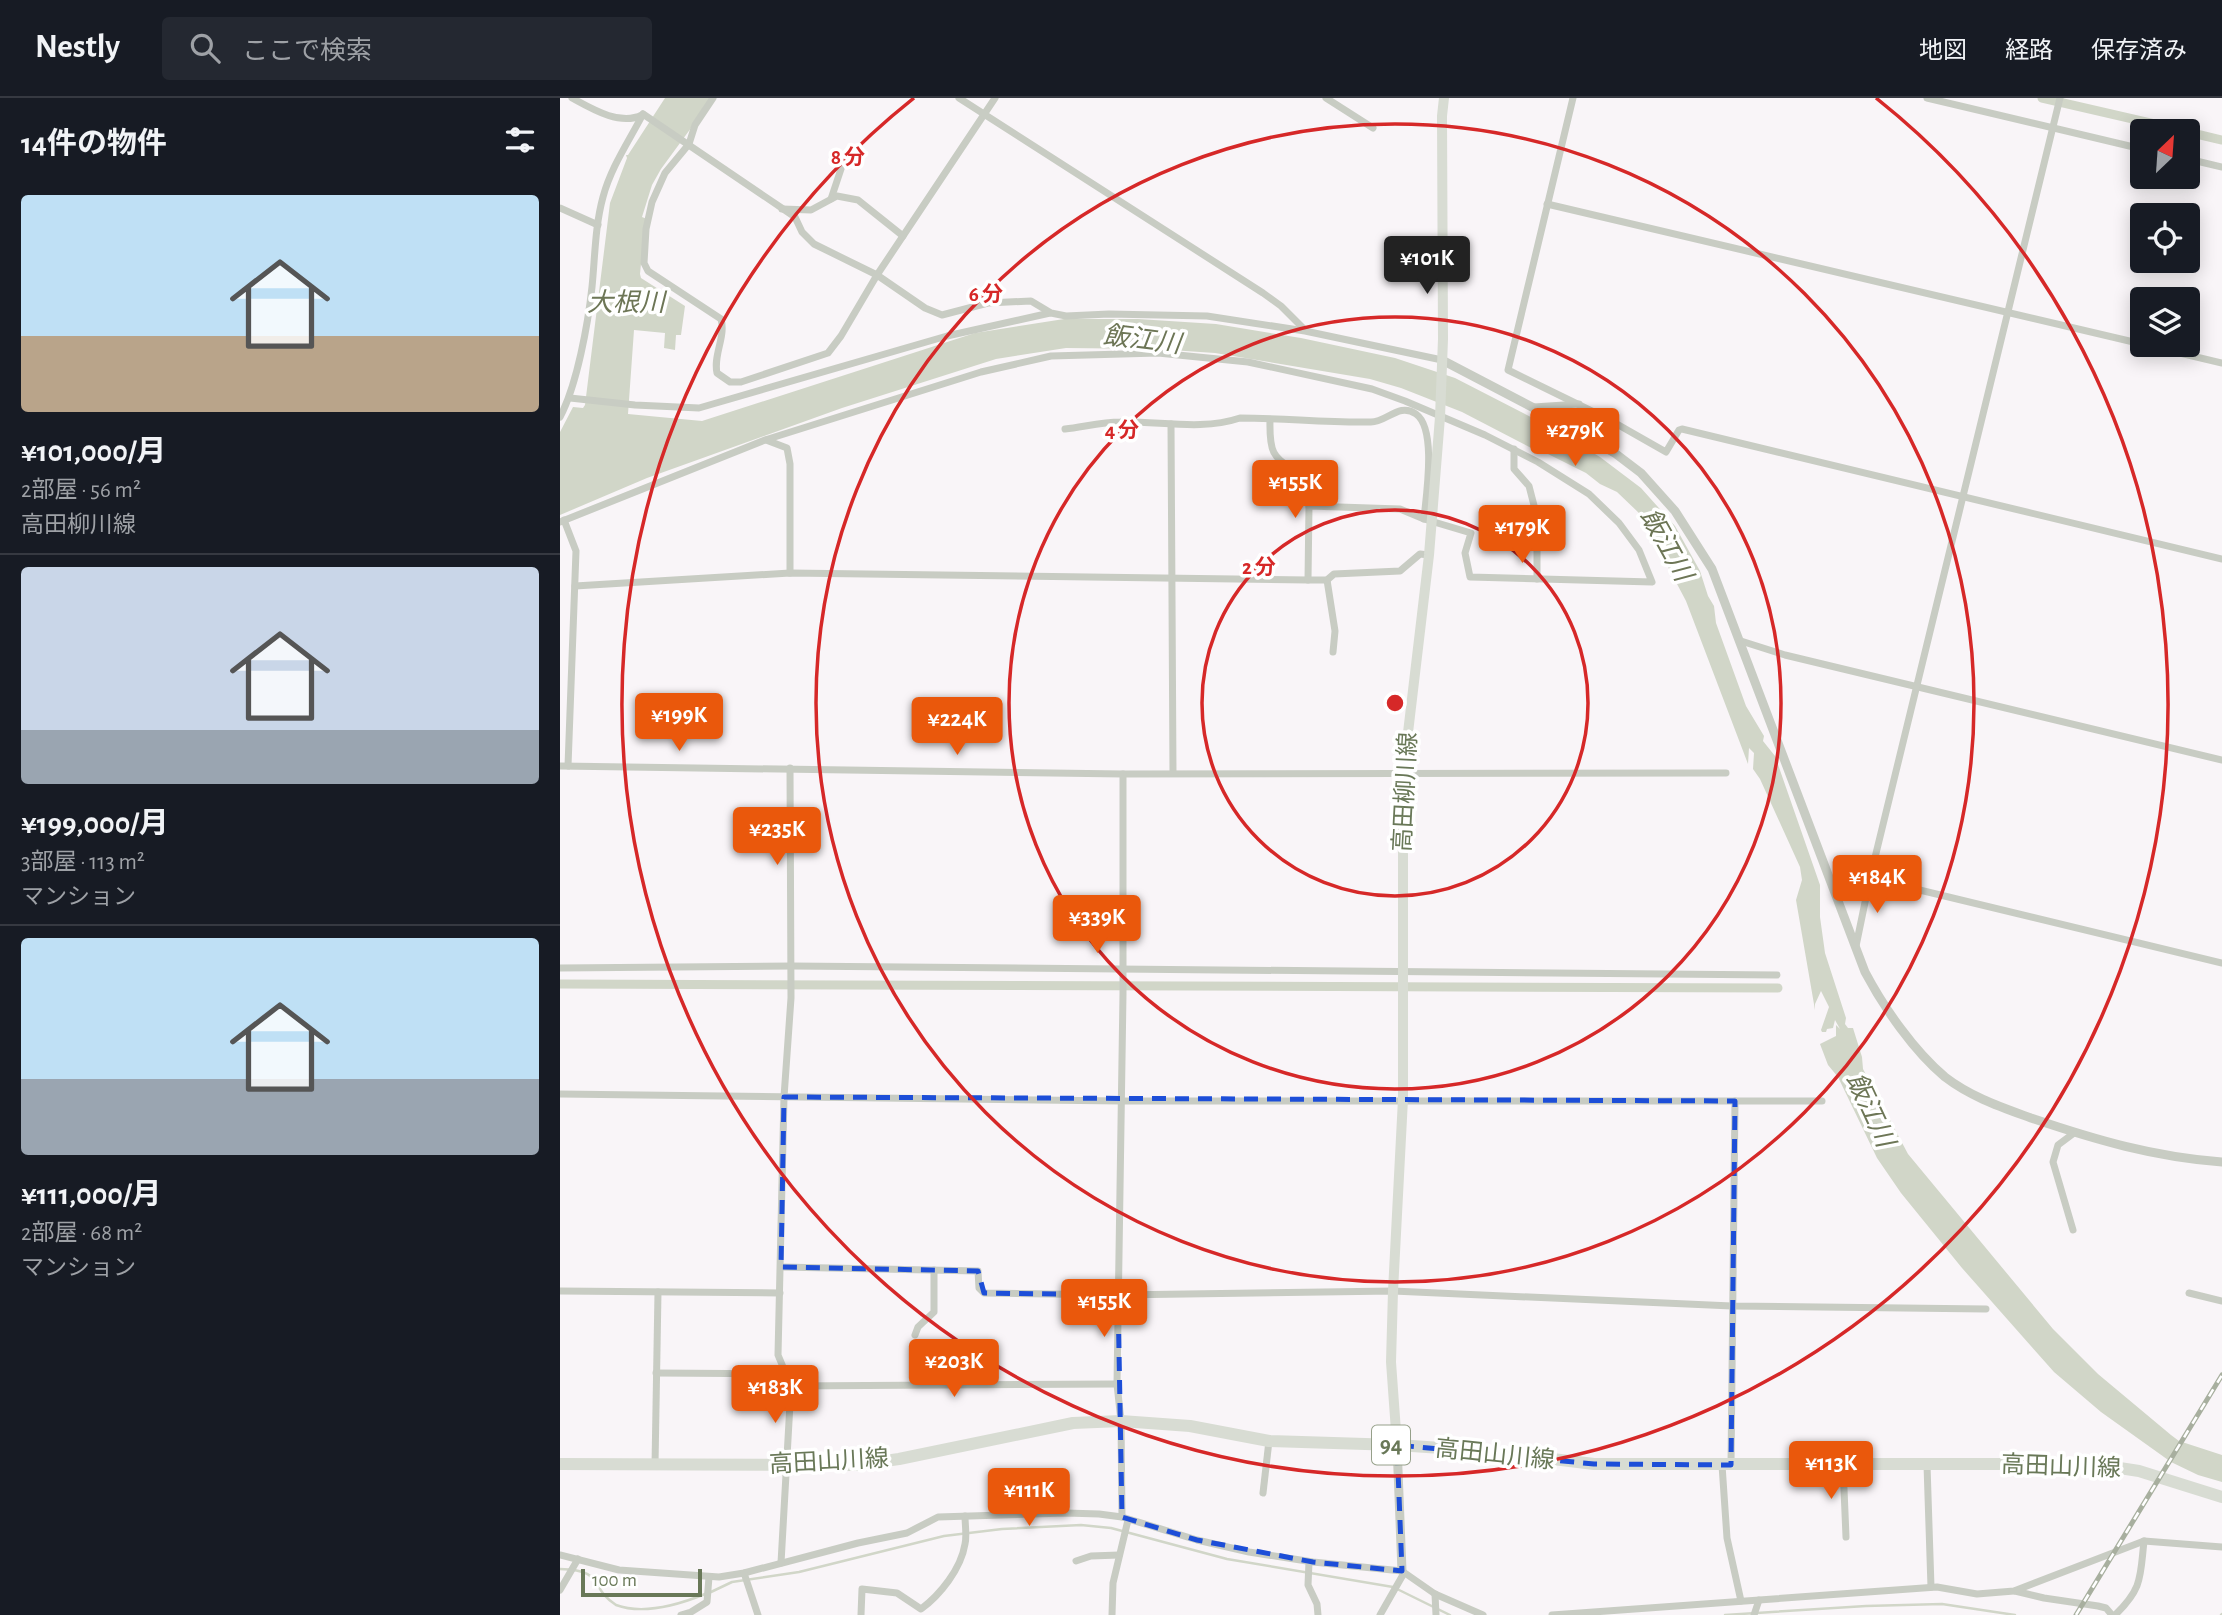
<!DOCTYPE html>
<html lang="ja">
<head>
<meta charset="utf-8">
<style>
  :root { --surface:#171b24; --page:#242831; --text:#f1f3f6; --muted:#9ea1a6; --line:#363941; --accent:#ea580c }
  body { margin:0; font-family:"Alegreya Sans","Noto Sans JP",sans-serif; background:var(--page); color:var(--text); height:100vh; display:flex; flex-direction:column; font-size:26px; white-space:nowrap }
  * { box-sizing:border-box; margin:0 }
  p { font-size:23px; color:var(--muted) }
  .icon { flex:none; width:38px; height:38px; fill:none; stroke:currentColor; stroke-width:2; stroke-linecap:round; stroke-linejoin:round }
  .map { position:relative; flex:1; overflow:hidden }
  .side { display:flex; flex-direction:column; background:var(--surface); width:560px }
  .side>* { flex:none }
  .needle { width:46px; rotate:25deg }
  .controls { position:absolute; left:1570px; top:21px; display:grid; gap:14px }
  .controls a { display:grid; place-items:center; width:70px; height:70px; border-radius:7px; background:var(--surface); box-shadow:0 4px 18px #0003; font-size:35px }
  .scale { position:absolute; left:21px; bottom:18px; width:121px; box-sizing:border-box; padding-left:7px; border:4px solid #697858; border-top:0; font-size:19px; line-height:24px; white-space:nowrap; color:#697858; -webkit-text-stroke:5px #fff; paint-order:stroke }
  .price { position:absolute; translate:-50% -60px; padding:0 16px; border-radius:7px; background:var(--accent); color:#fff; font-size:23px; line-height:46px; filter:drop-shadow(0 2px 4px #0008) }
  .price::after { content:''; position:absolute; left:50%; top:42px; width:21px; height:16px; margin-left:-10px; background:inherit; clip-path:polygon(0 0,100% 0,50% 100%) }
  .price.selected { background:#222; color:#fff }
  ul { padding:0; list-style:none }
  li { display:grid; align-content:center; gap:14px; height:371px; padding:0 21px }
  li+li { border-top:2px solid var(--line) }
  li span { display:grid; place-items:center; height:217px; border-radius:7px; color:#555 }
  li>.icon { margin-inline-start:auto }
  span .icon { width:126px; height:126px; fill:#fffc; stroke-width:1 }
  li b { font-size:30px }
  h2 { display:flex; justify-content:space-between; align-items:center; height:84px; padding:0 21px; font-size:30px }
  header { display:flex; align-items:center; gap:42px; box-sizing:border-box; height:98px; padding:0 35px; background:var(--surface); border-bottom:2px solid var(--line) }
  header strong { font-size:33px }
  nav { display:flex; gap:38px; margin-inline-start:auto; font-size:24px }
  .search { width:490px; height:63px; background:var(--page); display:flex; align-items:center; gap:18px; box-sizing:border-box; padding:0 24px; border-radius:7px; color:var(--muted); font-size:26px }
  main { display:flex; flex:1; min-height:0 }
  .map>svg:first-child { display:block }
</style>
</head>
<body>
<header>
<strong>Nestly</strong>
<div class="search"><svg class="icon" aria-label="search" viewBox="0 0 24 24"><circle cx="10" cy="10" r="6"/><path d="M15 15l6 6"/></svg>ここで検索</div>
<nav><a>地図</a><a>経路</a><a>保存済み</a></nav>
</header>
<main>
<section class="side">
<h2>14件の物件<svg class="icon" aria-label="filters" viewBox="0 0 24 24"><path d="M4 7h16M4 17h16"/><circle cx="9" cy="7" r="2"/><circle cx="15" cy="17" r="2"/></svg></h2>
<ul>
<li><span style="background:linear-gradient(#bfe0f5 65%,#b9a48a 0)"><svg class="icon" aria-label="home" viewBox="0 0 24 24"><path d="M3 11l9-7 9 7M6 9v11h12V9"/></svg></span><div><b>¥101,000/月</b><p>2部屋 · 56 m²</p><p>高田柳川線</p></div></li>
<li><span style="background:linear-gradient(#c9d6e8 75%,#9aa5b1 0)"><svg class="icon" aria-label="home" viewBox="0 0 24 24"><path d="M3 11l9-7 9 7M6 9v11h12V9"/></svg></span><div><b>¥199,000/月</b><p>3部屋 · 113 m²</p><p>マンション</p></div></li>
<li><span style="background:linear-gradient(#bfe0f5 65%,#9aa5b1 0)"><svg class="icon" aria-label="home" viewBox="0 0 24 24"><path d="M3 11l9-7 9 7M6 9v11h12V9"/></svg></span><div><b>¥111,000/月</b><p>2部屋 · 68 m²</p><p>マンション</p></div></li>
</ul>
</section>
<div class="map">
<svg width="1662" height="1517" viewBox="0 0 1662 1517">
  <rect width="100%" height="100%" fill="#f9f5f8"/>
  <!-- water -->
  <path fill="#d1d6c8" d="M105,0H153L101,71L92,87L82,119L87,121L85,125L80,176L81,180L125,208L121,237H116L115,252L104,250L105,235L74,232L68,316L142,323L415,235L504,221H578L656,226L741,240L835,260L895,280L990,329L1040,359L1081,390L1115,428L1140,473L1148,498L1154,508L1156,525L1186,608L1204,638L1203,643L1215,658L1260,787V819L1265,855L1286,920L1285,926L1288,930H1293L1302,959L1303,971L1348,1056L1493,1231L1538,1276L1611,1337L1619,1343L1662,1357V1384L1638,1377L1611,1364L1541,1314L1494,1274L1402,1170L1341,1095L1317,1060L1278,979L1268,967L1260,946L1276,938V927L1280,931L1275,922L1273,930L1267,931L1266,934H1262L1261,932L1269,909L1261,893L1255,906V914V912L1236,802L1242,782L1240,769L1200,681L1193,671L1194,655L1189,650L1188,666L1126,503L1080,416L1057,394L1040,386L1026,375L982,353H977L902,314L841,290L810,281L655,255L596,251L506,250L436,261L282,310L87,380L0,417V334L13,309L23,310L25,307L50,105L67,60L66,57H68Z"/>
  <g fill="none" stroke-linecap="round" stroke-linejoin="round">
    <!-- stream -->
    <g stroke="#d1d6c8" stroke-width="2.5">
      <path d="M0,1471C46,1472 28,1489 56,1507C83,1517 118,1507 145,1496"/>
      <path d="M151,1494L172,1484L239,1474L384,1438L442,1431L521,1427L551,1430L667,1461L833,1489L890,1517"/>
      <path d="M1165,1517L1306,1508L1382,1506L1455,1517"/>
      <path d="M1661,1517L1662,1516"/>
    </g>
    <!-- canal -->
    <g stroke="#d1d6c8" stroke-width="9">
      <path d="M1482,0L1625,33"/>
      <path d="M1628,34L1662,42"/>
      <path d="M0,886L1218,890"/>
    </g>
    <!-- minor -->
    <g stroke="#c8ccc3" stroke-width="7">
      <path d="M12,0C32,11 60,28 82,17"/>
      <path d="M153,0L135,27L129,46L105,75L92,104L86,131L84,165L88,173L161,221C166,239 153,257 157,275L170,284H181L268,255L281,238L317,177L435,0"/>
      <path d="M399,0L703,195L721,208L744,231"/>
      <path d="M766,0L813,30"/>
      <path d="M1013,0L948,272L1048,321L1106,354L1119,332L1122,331L1662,461"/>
      <path d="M1367,0L1582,51"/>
      <path d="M83,16L235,119L242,134L254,146L317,177L365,210L382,217L428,205L471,203L491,215L506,218L549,216L647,218L745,233L882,262"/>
      <path d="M1628,61L1662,69"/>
      <path d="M271,101L283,65"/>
      <path d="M987,106L1582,246"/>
      <path d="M0,110L38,127"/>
      <path d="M222,111L251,112L277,98L298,102L343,138"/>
      <path d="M1586,247L1662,265"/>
      <path d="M10,300L75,307L139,310L387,238L490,215"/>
      <path d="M974,309L1019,306"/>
      <path d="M0,319C17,287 28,226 32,189C35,159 35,128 43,99C51,69 69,43 83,16"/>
      <path d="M710,322C709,365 717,358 748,382L749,408"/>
      <path d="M611,326L613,675"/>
      <path d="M505,331C523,329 542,324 560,324C601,323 641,333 680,320C724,320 767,325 811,324C827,324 839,304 856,316C877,331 866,398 864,421"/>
      <path d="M206,342L227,350L230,366V475"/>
      <path d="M954,351V371L969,388L977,419V481"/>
      <path d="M4,422L16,453L8,668"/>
      <path d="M0,424L205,342L421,274L491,258L598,255L688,264L812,291L845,303L925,337L978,364L1029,396L1059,425L1079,452L1092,484L910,479L905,455L911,435L864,421L840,411L749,408L748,482L230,475L15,488"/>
      <path d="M748,482H767L774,476L840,473L860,456L869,457"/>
      <path d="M767,482L775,533L773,554"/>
      <path d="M1181,543L1225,557L1662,662"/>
      <path d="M0,668L563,676L1166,675"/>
      <path d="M1310,780L1662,865"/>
      <path d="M1296,848L1310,780L1500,0"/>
      <path d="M0,870L232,868L1217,877"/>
      <path d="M0,996L562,1003H1262"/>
      <path d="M1513,1132L1493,1064L1498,1047L1514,1035"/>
      <path d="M221,1169L418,1173L419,1190L424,1195L558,1197L833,1193L1172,1208L1426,1211"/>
      <path d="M0,1193L220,1195"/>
      <path d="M1629,1195L1662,1203"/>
      <path d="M355,1237L358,1229L374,1214V1172"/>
      <path d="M96,1275L226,1276"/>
      <path d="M231,1288L557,1286"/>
      <path d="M95,1367L98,1194"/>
      <path d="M1162,1367L1167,1440L1181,1503"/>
      <path d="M1171,1367L1175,1003"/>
      <path d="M1283,1367L1286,1439"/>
      <path d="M1367,1367L1371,1489"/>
      <path d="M703,1395L709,1343"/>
      <path d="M562,1419L561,1323L557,1286L563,896V676"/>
      <path d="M0,1457L59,1472L159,1479L184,1475L298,1445L347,1435L378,1419L506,1415L539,1416L562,1419L637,1442L689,1454L753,1464L842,1473L875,1496L923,1517"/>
      <path d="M516,1463L531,1458L559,1457"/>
      <path d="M749,1464L748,1487L757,1506L758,1517"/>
      <path d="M221,1465L231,1288L218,1257L224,999L231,900L230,670"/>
      <path d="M184,1475L198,1517"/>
      <path d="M0,1492L18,1461"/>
      <path d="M1455,1493L1484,1500L1538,1508L1546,1510L1552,1517"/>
      <path d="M875,1496L876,1517"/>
      <path d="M121,1517L131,1514L147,1504L149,1479"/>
      <path d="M301,1517L302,1491L337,1495L361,1511C380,1497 401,1471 405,1446C407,1438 405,1427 405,1418"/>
      <path d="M552,1517L553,1485L568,1422"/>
      <path d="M820,1517L844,1475"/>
      <path d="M992,1517L1377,1489L1417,1496L1454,1493L1584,1443L1662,1449"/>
      <path d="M1194,1517L1199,1502"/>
      <path d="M1555,1517C1583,1490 1580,1479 1584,1443"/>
    </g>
    <!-- tertiary -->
    <g stroke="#c8ccc3" stroke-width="9">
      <path d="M882,262L1012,330L1056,356L1081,375L1115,413L1152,471L1305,874C1324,910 1354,953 1385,979C1411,999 1441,1009 1471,1020C1536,1042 1594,1059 1662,1064"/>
      <path d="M837,1347L842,1473"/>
    </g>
    <!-- secondary -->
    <path stroke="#d8dcd3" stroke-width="10" d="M837,1347L831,1264L833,1193L843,1001V677L869,457L880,319L883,241L882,18L884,0"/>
    <!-- primary -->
    <path stroke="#d8dcd3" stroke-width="12" d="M0,1366L296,1367L339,1361L513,1325L561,1323L630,1328L709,1343L837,1347L926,1353L1034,1366H1485L1553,1369L1579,1373L1662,1399"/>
    <!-- rail casing -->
    <g stroke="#a8af9f" stroke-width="5">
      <path id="rail" d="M1516,1517L1662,1277"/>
    </g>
    <!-- rail -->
    <use href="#rail" stroke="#fff" stroke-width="2.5" stroke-dasharray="8" stroke-linecap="butt"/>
  </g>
  <!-- marked area -->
  <path fill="none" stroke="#1d4ed8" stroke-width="5" stroke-dasharray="14 9" stroke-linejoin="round" d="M224,999L1175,1003L1171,1367L1034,1366L837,1347L842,1473L753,1464L637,1442L562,1419L558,1197L424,1195L418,1173L221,1169Z"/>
  <!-- distance rings -->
  <g fill="none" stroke="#d62828" stroke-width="3.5">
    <circle cx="835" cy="605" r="193"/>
    <circle cx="835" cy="605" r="386"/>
    <circle cx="835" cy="605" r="579"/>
    <path d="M1316 0A773 773 0 1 1 354 0"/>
  </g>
  <g text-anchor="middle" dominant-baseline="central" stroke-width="7" stroke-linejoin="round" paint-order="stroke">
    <!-- shield labels -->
    <rect fill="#fff" stroke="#96a08a" stroke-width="2" x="812" y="1327.5" width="38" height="39" rx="5"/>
    <g font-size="23" font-weight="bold" fill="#697858">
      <text x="831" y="1347">94</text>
    </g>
    <!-- street labels -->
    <g font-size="24" fill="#697858" stroke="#fff">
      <text transform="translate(846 694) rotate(-87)">高田柳川線</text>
      <text transform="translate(935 1357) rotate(6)">高田山川線</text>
      <text transform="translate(269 1364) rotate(-3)">高田山川線</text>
      <text transform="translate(1501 1369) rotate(2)">高田山川線</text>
    </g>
    <!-- water labels -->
    <g font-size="26" font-style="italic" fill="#6d7656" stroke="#fff">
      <text x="66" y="205">大根川</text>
      <text transform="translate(582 242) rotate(7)">飯江川</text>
      <text transform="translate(1106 447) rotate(61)">飯江川</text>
      <text transform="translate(1310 1012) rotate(65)">飯江川</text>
    </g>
  </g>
  <circle cx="835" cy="605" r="10" fill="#d62828" stroke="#fff" stroke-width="3.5"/>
  <g font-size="21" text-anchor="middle" font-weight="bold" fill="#d62828" stroke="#fff" stroke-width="7" stroke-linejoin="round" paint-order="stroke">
    <text x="288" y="66">8 分</text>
    <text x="426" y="203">6 分</text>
    <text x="562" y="339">4 分</text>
    <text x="699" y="476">2 分</text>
  </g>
</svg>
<div class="controls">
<a><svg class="needle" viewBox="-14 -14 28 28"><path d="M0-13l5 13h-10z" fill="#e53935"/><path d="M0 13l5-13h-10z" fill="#9ea1a6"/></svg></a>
<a><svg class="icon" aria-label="locate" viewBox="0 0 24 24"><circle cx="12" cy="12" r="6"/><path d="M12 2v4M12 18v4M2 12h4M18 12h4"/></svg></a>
<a><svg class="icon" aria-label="layers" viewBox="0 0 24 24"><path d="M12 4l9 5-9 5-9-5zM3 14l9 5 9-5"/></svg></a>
</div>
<div class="scale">100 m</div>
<b class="price selected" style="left:867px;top:198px">¥101K</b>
<b class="price" style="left:1015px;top:370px">¥279K</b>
<b class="price" style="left:735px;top:422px">¥155K</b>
<b class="price" style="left:962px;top:467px">¥179K</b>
<b class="price" style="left:119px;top:655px">¥199K</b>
<b class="price" style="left:397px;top:659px">¥224K</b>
<b class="price" style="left:217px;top:769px">¥235K</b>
<b class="price" style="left:1317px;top:817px">¥184K</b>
<b class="price" style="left:537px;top:857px">¥339K</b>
<b class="price" style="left:544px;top:1241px">¥155K</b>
<b class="price" style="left:394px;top:1301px">¥203K</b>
<b class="price" style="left:215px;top:1327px">¥183K</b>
<b class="price" style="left:1271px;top:1403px">¥113K</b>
<b class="price" style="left:469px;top:1430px">¥111K</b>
</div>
</main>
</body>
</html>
